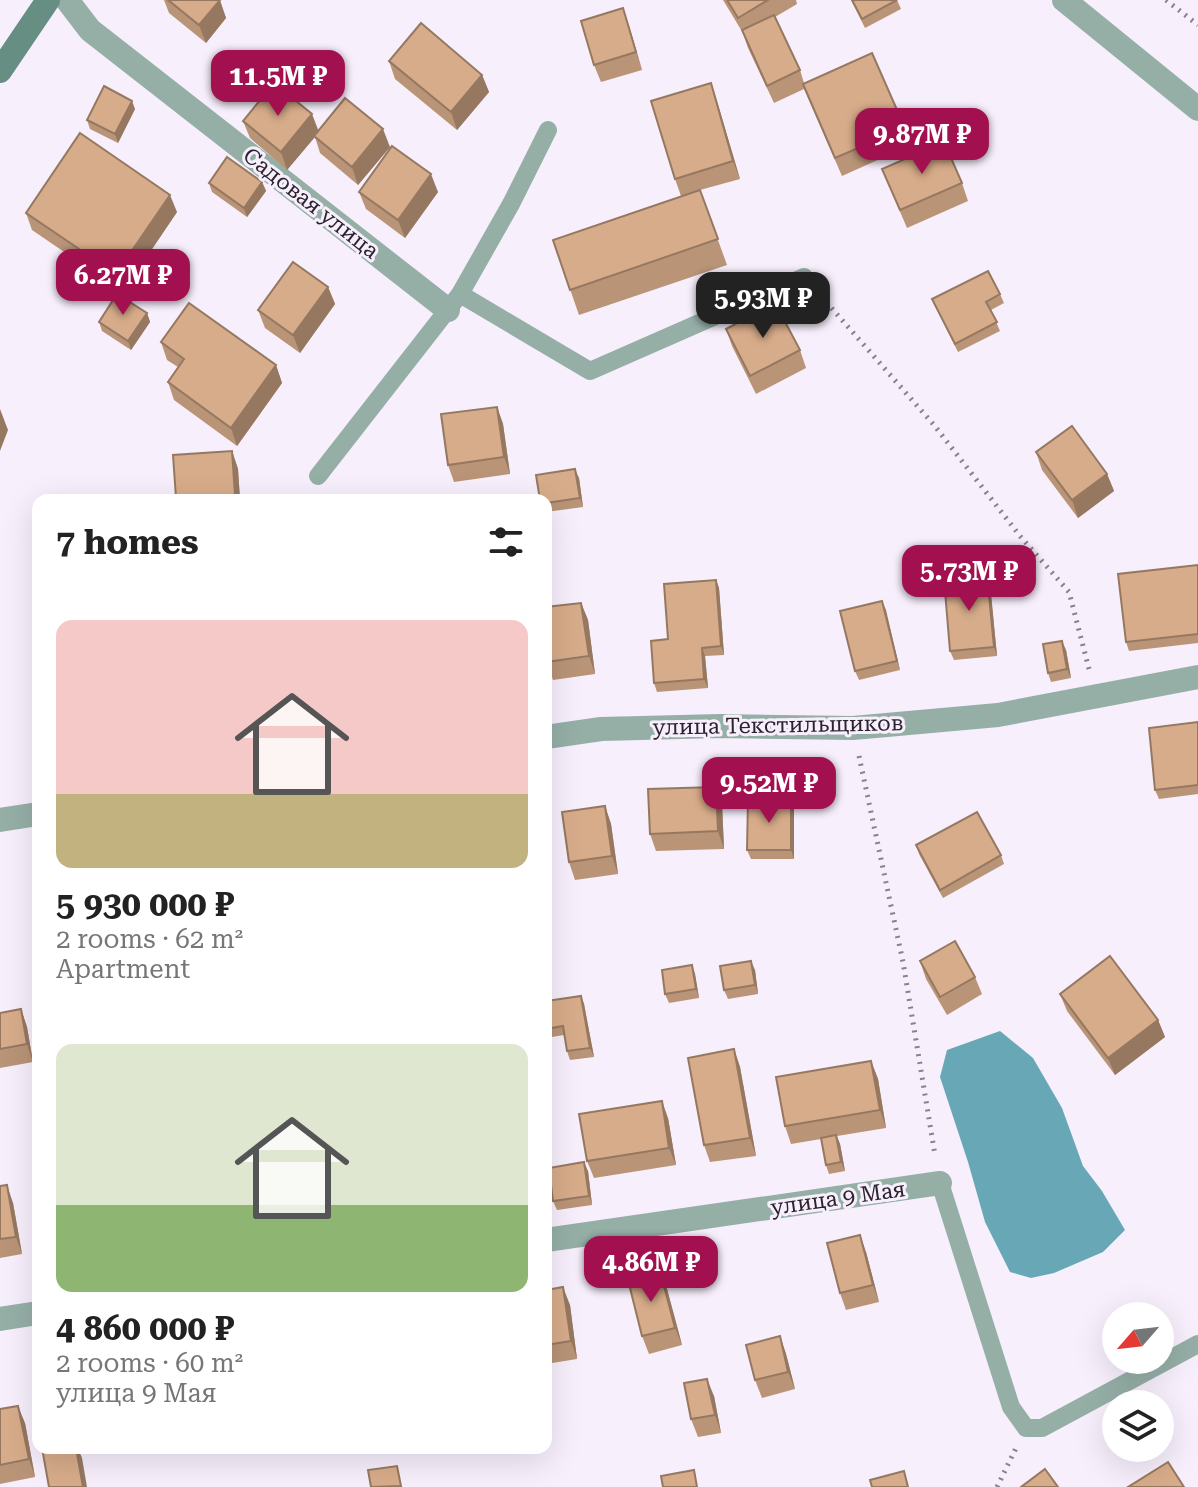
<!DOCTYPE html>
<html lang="en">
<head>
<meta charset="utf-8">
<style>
  :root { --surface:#fff; --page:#f2f2f2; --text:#222; --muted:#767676; --accent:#a31050 }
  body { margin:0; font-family:"Roboto Serif",serif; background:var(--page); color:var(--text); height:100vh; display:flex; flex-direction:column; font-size:30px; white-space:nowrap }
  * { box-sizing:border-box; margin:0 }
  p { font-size:26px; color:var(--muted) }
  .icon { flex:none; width:44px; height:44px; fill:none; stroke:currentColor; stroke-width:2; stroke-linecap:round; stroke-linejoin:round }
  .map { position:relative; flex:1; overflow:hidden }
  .sheet { position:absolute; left:32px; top:494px; width:520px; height:960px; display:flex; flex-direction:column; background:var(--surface); border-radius:16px; box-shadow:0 8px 32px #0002 }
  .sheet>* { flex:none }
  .needle { width:52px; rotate:242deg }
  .fabs { position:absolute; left:1102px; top:1302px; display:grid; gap:16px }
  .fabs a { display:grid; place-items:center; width:72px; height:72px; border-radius:50%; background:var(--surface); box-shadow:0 8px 32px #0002; font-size:40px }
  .price { position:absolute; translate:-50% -68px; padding:0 18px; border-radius:16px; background:var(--accent); color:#fff; font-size:26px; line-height:52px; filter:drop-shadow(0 2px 4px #0008) }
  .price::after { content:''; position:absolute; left:50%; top:48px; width:24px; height:18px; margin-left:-12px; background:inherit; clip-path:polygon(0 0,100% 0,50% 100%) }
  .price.selected { background:#222; color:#fff }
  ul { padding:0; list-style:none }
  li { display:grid; align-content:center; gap:16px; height:424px; padding:0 24px }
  li span { display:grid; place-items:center; height:248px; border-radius:16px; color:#555 }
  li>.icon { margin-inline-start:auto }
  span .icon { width:144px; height:144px; fill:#fffc; stroke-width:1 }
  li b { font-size:34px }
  h2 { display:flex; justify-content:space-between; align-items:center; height:96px; padding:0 24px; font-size:34px }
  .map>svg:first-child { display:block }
</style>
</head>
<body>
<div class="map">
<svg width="1198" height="1487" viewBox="0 0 1198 1487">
  <rect width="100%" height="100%" fill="#f7effc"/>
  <!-- water -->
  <path fill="#68a8b6" d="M1000,1031L1033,1058L1062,1108L1083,1166L1102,1191L1125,1230L1103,1252L1054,1273L1031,1278L1010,1272L985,1222L968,1162L940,1077L947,1050Z"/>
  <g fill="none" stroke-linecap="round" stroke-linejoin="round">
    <!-- path -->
    <g stroke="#89818d" stroke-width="5" stroke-dasharray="2 6" stroke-linecap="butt">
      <path d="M1166,0L1198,25"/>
      <path d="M821,296L934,425L1020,536L1069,592L1089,669"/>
      <path d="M859,756L903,962L935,1155"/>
      <path d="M997,1487L1016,1448"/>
    </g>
    <!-- lane -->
    <g stroke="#95afa7" stroke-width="18">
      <path d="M460,294L590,371L804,277"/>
      <path d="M318,476L460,294L511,204L548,130"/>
      <path d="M940,1183L1011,1407L1026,1428H1042L1198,1344"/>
    </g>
    <!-- street -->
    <g stroke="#95afa7" stroke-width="24">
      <path d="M67,0L90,30L448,310"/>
      <path d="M1064,0L1198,109"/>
      <path d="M546,737L601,729L720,726L853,728L998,715L1198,677"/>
      <path d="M0,820L38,814"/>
      <path d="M546,1240L940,1183"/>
      <path d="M0,1319L38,1313"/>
    </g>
    <!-- secondary -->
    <path stroke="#668e83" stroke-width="24" d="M0,71L48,0"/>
  </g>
  <!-- wall -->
  <g fill="#b99477">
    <path d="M164,0H219L226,18L206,43L169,13Z"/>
    <path d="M723,0H796L797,4L775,17L800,70L804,83L905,128L911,145L842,176L804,89L774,103L748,48L743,33Z"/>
    <path d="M851,0H897L901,9L865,28Z"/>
    <path d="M629,26L642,70L601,82L594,65Z"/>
    <path d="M389,61L482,75L489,92L457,130L395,79Z"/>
    <path d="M711,83L740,179L700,190L727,265L579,315L553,240L681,196L675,179Z"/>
    <path d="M135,109L118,143L90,129L87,120Z"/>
    <path d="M243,121L318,131L390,147L358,185L320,153L315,137L287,170L250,138Z"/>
    <path d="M882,169L962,183L968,201L907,228Z"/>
    <path d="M262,182L266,191L247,217L212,192L209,183Z"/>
    <path d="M359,192H438L405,238L366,209Z"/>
    <path d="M177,212L123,292L32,230L26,213Z"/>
    <path d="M328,287L335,304L300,353L265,328L258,310Z"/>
    <path d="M1000,294L1004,303L991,310L1000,331L958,352L936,308L932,299Z"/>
    <path d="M147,313L150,322L131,350L102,331L99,322Z"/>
    <path d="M726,329L800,350L806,368L756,394L732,346Z"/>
    <path d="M161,342L276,365L282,383L237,446L174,400L168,382L178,367L167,360Z"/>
    <path d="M497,407L503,424L510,474L454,482L448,465Z"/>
    <path d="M232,451L238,469L240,500H176V498Z"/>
    <path d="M1036,452L1107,474L1114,491L1078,518L1042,470Z"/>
    <path d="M579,478L583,507L546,512V500Z"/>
    <path d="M1198,565V643L1129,651L1126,642Z"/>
    <path d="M716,580L719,588L724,655L705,656L708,688L657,692L654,683L668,639Z"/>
    <path d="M990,584L997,656L954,660L950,651Z"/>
    <path d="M882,601L900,670L859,680L855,671Z"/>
    <path d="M581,603L588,620L595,674L553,680L546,661Z"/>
    <path d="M1066,650L1071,678L1051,682L1048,673Z"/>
    <path d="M1198,722V794L1159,799L1155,790Z"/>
    <path d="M722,804L724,849L656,851L650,834Z"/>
    <path d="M605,806L611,824L618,874L575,880L569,862Z"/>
    <path d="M794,809V859H751L747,850Z"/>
    <path d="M916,845L1001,855L1004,864L943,898L919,854Z"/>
    <path d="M920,961L975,977L982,994L947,1015L926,979Z"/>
    <path d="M692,965L695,974L699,998L669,1003L665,994Z"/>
    <path d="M755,970L758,994L728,999L724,990Z"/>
    <path d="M1060,994L1158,1020L1165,1037L1115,1075L1067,1011Z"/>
    <path d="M581,996L584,1004L594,1057L570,1060L567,1051L564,1035L546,1038V1001Z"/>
    <path d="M21,1009L27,1027L33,1062L0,1068V1013Z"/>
    <path d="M734,1049L740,1067L756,1156L710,1162L704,1145Z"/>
    <path d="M871,1061L878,1079L886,1128L837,1136L840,1144L845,1171L829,1174L826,1165L821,1139L791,1144L785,1126Z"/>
    <path d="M668,1118L676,1165L594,1178L587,1161Z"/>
    <path d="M588,1171L592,1205L557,1210L553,1201Z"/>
    <path d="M0,1186L13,1203L22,1254L0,1258Z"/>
    <path d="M866,1252L879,1302L846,1310L840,1293Z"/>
    <path d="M660,1271L667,1289L682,1345L649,1354L642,1336Z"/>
    <path d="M546,1290L570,1305L577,1359L546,1364Z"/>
    <path d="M780,1336L786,1354L795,1389L762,1398L755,1380Z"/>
    <path d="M714,1396L721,1433L698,1437L691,1419Z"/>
    <path d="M0,1409L25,1423L35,1477L0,1484Z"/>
  </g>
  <!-- shaded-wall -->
  <g fill="#967861">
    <path d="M220,0L226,18L206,43L199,25Z"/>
    <path d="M623,8L629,26L642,70L636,52Z"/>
    <path d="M482,75L489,92L457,130L451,112Z"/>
    <path d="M711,83L717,101L740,179L733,161Z"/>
    <path d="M132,101L135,109L118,143L115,134Z"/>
    <path d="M312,114L319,132L287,170L281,152Z"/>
    <path d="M383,129L390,147L358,185L352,167Z"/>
    <path d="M431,174L438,192L405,238L398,220Z"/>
    <path d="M262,182L266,191L247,217L244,208Z"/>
    <path d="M170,195L177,212L123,292L116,274Z"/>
    <path d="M328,287L335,304L300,353L293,335Z"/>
    <path d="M147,313L150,322L131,350L128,341Z"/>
    <path d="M276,365L282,383L237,446L231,428Z"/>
    <path d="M497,407L503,424L510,474L504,457Z"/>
    <path d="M0,409L8,430L0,451Z"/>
    <path d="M232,451L238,469L240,500H237L235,495Z"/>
    <path d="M575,469L579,478L583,507L580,498Z"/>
    <path d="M1107,474L1114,491L1078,518L1072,500Z"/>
    <path d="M987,575L990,584L997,656L994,647Z"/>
    <path d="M716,580L719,588L724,655L721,646Z"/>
    <path d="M882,601L886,610L900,670L897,661Z"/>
    <path d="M581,603L588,620L595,674L589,656Z"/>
    <path d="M1062,641L1066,650L1071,678L1067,669Z"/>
    <path d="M702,648L705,656L708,688L704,679Z"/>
    <path d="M716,787L722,804L724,849L718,831Z"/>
    <path d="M791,800L794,809V859L791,850Z"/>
    <path d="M605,806L611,824L618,874L612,856Z"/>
    <path d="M751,961L755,970L758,994L755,985Z"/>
    <path d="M692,965L695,974L699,998L696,989Z"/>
    <path d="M581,996L584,1004L594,1057L590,1048Z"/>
    <path d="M21,1009L27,1027L33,1062L27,1044Z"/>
    <path d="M1158,1020L1165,1037L1115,1075L1108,1058Z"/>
    <path d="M734,1049L740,1067L756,1156L750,1138Z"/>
    <path d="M871,1061L878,1079L886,1128L880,1110Z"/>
    <path d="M662,1101L668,1118L676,1165L669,1148Z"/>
    <path d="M836,1135L840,1144L845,1171L841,1162Z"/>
    <path d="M584,1162L588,1171L592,1205L589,1196Z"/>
    <path d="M7,1185L13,1203L22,1254L16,1237Z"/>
    <path d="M860,1235L866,1252L879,1302L873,1285Z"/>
    <path d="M660,1271L667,1289L682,1345L675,1328Z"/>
    <path d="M563,1287L570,1305L577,1359L571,1341Z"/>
    <path d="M780,1336L786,1354L795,1389L788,1372Z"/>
    <path d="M707,1379L714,1396L721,1433L715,1415Z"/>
    <path d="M18,1406L25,1423L35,1477L29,1459Z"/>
    <path d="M76,1448H78L82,1458L87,1487H83Z"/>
  </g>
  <!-- building -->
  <g fill="#d7ac8a" stroke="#967861" stroke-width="2">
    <path d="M168,0H220L199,25Z"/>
    <path d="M727,0H768L738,18Z"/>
    <path d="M852,0H897L862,19Z"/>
    <path d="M623,8L636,52L594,65L581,21Z"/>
    <path d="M774,15L800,70L767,86L742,30Z"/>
    <path d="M421,23L482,75L451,112L389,61Z"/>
    <path d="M872,53L905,128L835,158L803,84Z"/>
    <path d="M274,83L312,114L281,152L243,121Z"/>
    <path d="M711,83L733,161L675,179L651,101Z"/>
    <path d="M104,86L132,101L115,134L87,120Z"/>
    <path d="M345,98L383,129L352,167L314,136Z"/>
    <path d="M80,133L170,195L116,274L26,213Z"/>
    <path d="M944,142L962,183L900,210L882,169Z"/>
    <path d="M392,146L431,174L398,220L359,192Z"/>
    <path d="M227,157L262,182L244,208L209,183Z"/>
    <path d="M700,190L718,239L570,290L553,240Z"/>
    <path d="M293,262L328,287L293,335L258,310Z"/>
    <path d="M988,271L1000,294L986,302L997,322L955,344L932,299Z"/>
    <path d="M117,294L147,313L128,341L99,322Z"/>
    <path d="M189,303L276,365L231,428L168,382L184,359L161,342Z"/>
    <path d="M775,303L800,350L750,376L726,329Z"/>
    <path d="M497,407L504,457L448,465L441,414Z"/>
    <path d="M1072,426L1107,474L1072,500L1036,452Z"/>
    <path d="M232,451L235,495L176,498L173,455Z"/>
    <path d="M575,469L580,498L546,503V500H540L536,475Z"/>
    <path d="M1198,565V634L1126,642L1118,574Z"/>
    <path d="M987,575L994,647L950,651L944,579Z"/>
    <path d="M716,580L721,646L702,648L704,679L654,683L651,641L668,639L664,584Z"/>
    <path d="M882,601L897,661L855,671L840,611Z"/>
    <path d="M581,603L589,656L546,662V607Z"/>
    <path d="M1062,641L1067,669L1048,673L1043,644Z"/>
    <path d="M1198,722V785L1155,790L1149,728Z"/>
    <path d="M716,787L718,831L650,834L648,789Z"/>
    <path d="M748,800H791V850H747Z"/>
    <path d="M605,806L612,856L569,862L562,812Z"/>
    <path d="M977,812L1001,855L940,890L916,845Z"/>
    <path d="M955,941L975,977L940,997L920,961Z"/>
    <path d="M1110,956L1158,1020L1108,1058L1060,994Z"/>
    <path d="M751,961L755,985L724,990L720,966Z"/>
    <path d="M692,965L696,989L665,994L662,970Z"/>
    <path d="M581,996L590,1048L567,1051L563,1026L546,1029V1001Z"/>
    <path d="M21,1009L27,1044L0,1049V1013Z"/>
    <path d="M734,1049L750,1138L704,1145L688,1058Z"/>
    <path d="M871,1061L880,1110L785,1126L776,1077Z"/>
    <path d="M662,1101L669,1148L587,1161L579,1114Z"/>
    <path d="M836,1135L841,1162L826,1165L821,1138Z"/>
    <path d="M584,1162L589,1196L553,1201L549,1168Z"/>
    <path d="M7,1185L16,1237L0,1239V1186Z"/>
    <path d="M860,1235L873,1285L840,1293L827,1243Z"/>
    <path d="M660,1271L675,1328L642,1336L628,1280Z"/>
    <path d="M563,1287L571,1341L546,1345V1290Z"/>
    <path d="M780,1336L788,1372L755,1380L746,1345Z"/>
    <path d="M707,1379L715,1415L691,1419L684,1383Z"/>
    <path d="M18,1406L29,1459L0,1465V1409Z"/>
    <path d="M42,1448H76L83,1487H49Z"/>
    <path d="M1168,1462L1184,1487H1128Z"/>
    <path d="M397,1466L401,1486L371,1487L368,1470Z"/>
    <path d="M1045,1469L1058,1487H1021Z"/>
    <path d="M694,1470L697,1487H663L661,1476Z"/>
    <path d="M904,1471L908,1487H872L870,1480Z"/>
  </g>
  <g text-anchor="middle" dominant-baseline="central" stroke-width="6" stroke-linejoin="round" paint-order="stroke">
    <!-- street labels -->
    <g font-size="22" fill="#2b242f" stroke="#f7effc">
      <text transform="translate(311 203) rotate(38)">Садовая улица</text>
      <text transform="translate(778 725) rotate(-1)">улица Текстильщиков</text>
      <text transform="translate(838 1198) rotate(-8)">улица 9 Мая</text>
    </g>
  </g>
</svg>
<div class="fabs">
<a><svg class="needle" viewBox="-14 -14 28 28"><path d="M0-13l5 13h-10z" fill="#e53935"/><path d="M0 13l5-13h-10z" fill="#767676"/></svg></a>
<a><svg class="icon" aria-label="layers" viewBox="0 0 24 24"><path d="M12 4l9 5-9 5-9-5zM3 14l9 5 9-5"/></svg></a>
</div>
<b class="price" style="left:278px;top:118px">11.5M ₽</b>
<b class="price" style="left:922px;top:176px">9.87M ₽</b>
<b class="price" style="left:123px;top:317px">6.27M ₽</b>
<b class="price selected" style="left:763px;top:340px">5.93M ₽</b>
<b class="price" style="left:969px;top:613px">5.73M ₽</b>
<b class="price" style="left:769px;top:825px">9.52M ₽</b>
<b class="price" style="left:651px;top:1304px">4.86M ₽</b>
<section class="sheet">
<h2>7 homes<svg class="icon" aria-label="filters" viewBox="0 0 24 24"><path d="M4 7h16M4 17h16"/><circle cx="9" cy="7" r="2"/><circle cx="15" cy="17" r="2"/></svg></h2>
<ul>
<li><span style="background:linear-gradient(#f6c9c9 70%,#c2b280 0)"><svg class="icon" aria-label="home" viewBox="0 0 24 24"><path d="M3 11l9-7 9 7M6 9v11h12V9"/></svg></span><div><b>5 930 000 ₽</b><p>2 rooms · 62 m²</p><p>Apartment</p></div></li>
<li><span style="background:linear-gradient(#dfe7d0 65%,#8fb573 0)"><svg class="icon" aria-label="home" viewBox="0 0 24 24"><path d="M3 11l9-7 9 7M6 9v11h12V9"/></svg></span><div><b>4 860 000 ₽</b><p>2 rooms · 60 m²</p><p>улица 9 Мая</p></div></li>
</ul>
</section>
</div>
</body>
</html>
